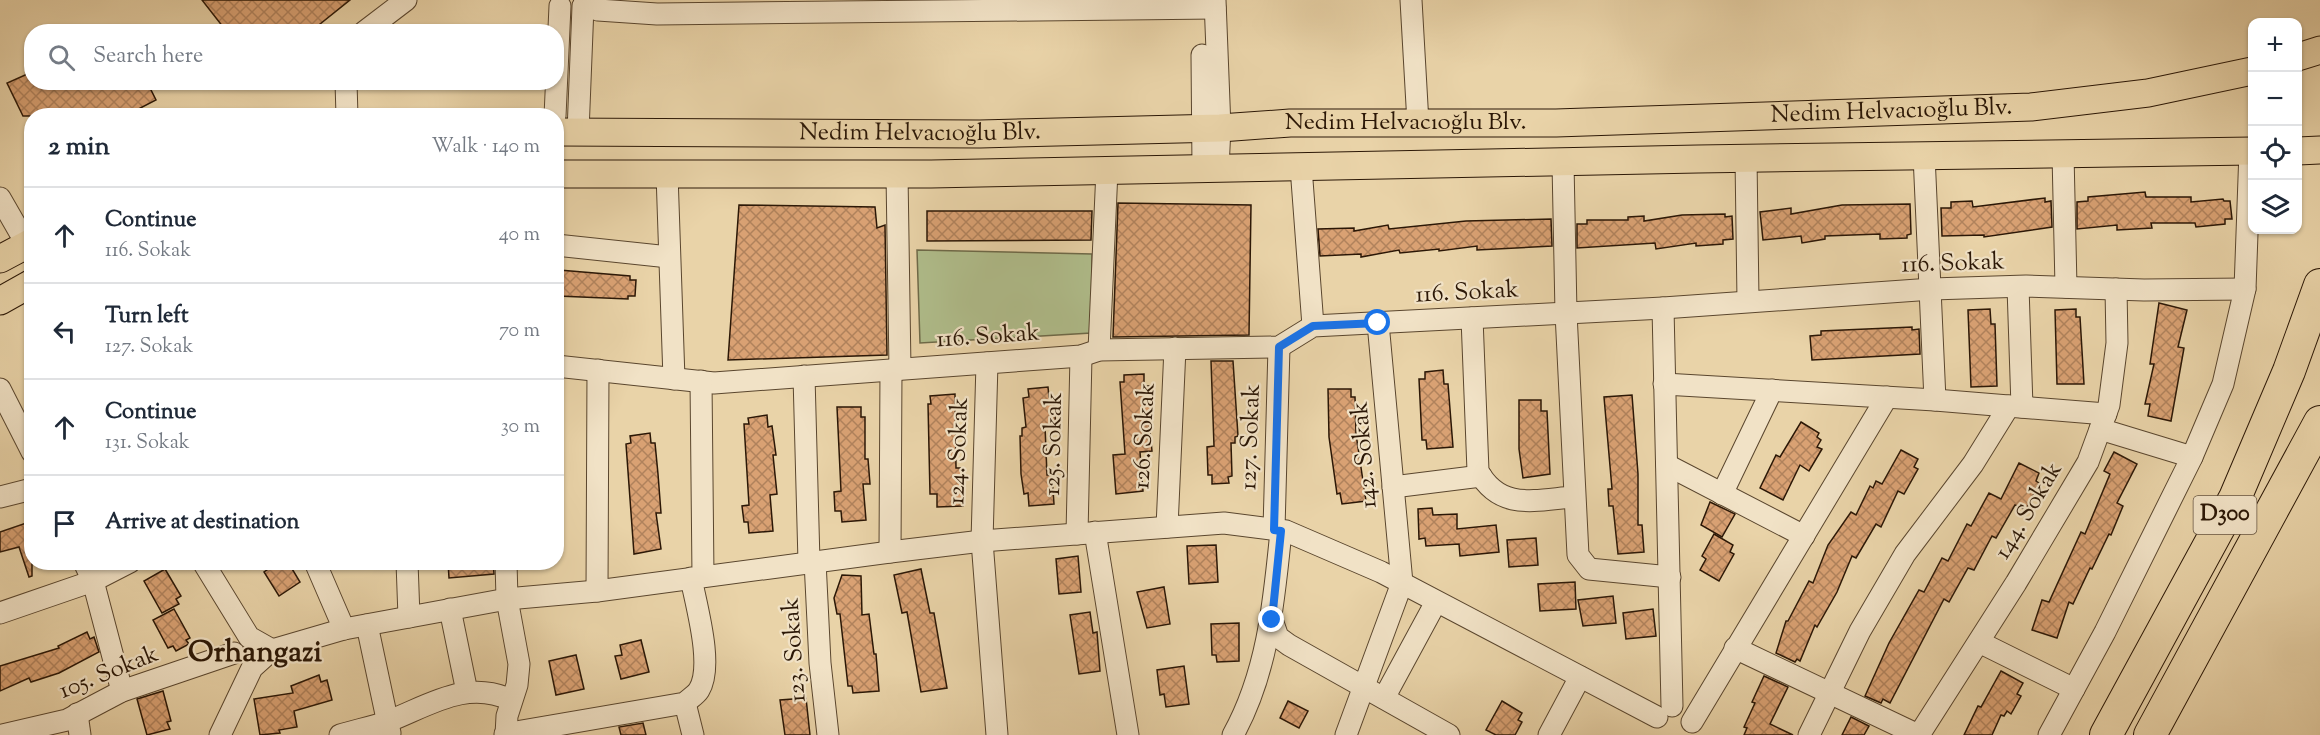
<!DOCTYPE html>
<meta charset="utf-8">
<style>
body{margin:0;font-family:"Sorts Mill Goudy",serif;background:#f6f6f7;color:#1f2937}
.controls{position:absolute;right:18px;top:18px;display:grid;overflow:hidden;border-radius:12px;box-shadow:0 2px 4px #0004}
.controls button{width:54px;height:54px;display:grid;place-items:center;padding:0;border:0;border-bottom:2px solid #e0e1e3;background:#fff;color:#1f2937;font:30px sans-serif}
.stop{position:absolute;width:18px;height:18px;margin:-14px;border:4px solid #1a73e8;border-radius:50%;background:#fff}
.stop.end{background:#1a73e8;border-color:#fff;box-shadow:0 2px 6px #0008}
.list{margin:0;padding:0;list-style:none}
h2{display:flex;justify-content:space-between;align-items:center;height:78px;margin:0;padding:0 24px;font-size:26px}
h2 small{font-size:20px;font-weight:400;color:#747a83}
.list li{display:grid;grid-template-columns:39px 1fr auto;gap:18px;align-items:center;box-sizing:border-box;height:96px;padding:0 24px;border-top:2px solid #e0e1e3}
.list b{display:block;font-size:22px;white-space:nowrap}
.list p{margin:0;font-size:20px;white-space:nowrap;color:#747a83}
.list em{font-size:20px;font-style:normal;color:#747a83}
.icon{flex:none;width:33px;height:33px;fill:none;stroke:currentColor;stroke-width:2;stroke-linecap:round;stroke-linejoin:round}
.map{position:relative;flex:none;width:2320px;height:735px;overflow:hidden}
.search{position:absolute;background:#fff;box-shadow:0 2px 4px #0004;left:24px;top:24px;width:540px;height:66px;display:flex;align-items:center;gap:15px;box-sizing:border-box;padding:0 21px;border-radius:24px;color:#747a83;font-size:22px}
.panel{position:absolute;background:#fff;box-shadow:0 2px 4px #0004;left:24px;top:108px;width:540px;height:462px;border-radius:24px}
.map>svg:first-child{display:block}
.green{fill:#b0be8c;stroke:#6e6a49;stroke-width:1.5}
.building{fill:url(#building-cross-hatch);stroke:#2b1706;stroke-width:1.5}
.lines{fill:none;stroke-linecap:round;stroke-linejoin:round}
.minor-casing{stroke:#5a462e;stroke-width:23}
.major-casing{stroke:#2b1706;stroke-width:29}
.highway-casing{stroke:#2b1706;stroke-width:34}
.minor{stroke:#f1e2c6;stroke-width:21}
.major{stroke:#e9d3a8;stroke-width:27}
.highway{stroke:#e9d3a8;stroke-width:32}
.route{stroke:#1a73e8;stroke-width:8}
.labels{text-anchor:middle;dominant-baseline:central;stroke-width:4.5;stroke-linejoin:round;paint-order:stroke}
.shield{fill:#f1e2c6;stroke:#665440;stroke-width:1.5}
.shield-label{font-size:22px;font-weight:bold;fill:#2b1706}
.street-label{font-size:24px;fill:#2b1706;stroke:#f1e2c6}
.district-label{font-size:30px;font-weight:bold;fill:#2b1706;stroke:#f1e2c6}
</style>
<div class="map">
<svg width="2320" height="735" viewBox="0 0 2320 735">
<defs>
<pattern id="building-cross-hatch" width="8" height="8" patternUnits="userSpaceOnUse" patternTransform="scale(1.5)"><rect width="8" height="8" fill="#d9a173"/><path d="M0 0l8 8M0 8l8-8" fill="none" stroke="#b0825c"/></pattern>
</defs>
<rect width="100%" height="100%" fill="#e9d3a8"/>
<filter id="stains"><feTurbulence type="fractalNoise" baseFrequency=".00333" numOctaves="4"/><feColorMatrix values="0 0 0 0 .2 0 0 0 0 .09 0 0 0 0 .02 0 0 0 .5 -.17"/></filter>
<radialGradient id="worn" r=".72"><stop offset=".6" stop-color="#630" stop-opacity="0"/><stop offset="1" stop-color="#630" stop-opacity=".3"/></radialGradient>
<path class="green" d="M 917,250 L 1092,254 L 1091,333 L 920,343 Z"/>
<g class="building">
<path d="M 202,0 L 350,0 L 310,32 L 227,32 Z"/>
<path d="M 32,72 L 32,82 L 147,82 L 156,100 L 125,116 L 23,116 L 7,83 Z"/>
<path d="M 2145,192 L 2146,197 L 2191,197 L 2191,202 L 2223,199 L 2224,201 L 2230,201 L 2232,219 L 2225,219 L 2225,224 L 2196,227 L 2195,223 L 2151,223 L 2152,228 L 2117,230 L 2117,225 L 2077,229 L 2077,202 L 2088,201 L 2088,197 Z"/>
<path d="M 2045,198 L 2045,202 L 2051,201 L 2052,227 L 1984,237 L 1984,235 L 1942,236 L 1941,208 L 1951,208 L 1951,202 L 1972,201 L 1973,207 Z"/>
<path d="M 1118,203 L 1251,205 L 1249,335 L 1113,337 Z"/>
<path d="M 1910,204 L 1911,234 L 1907,235 L 1907,238 L 1880,239 L 1880,234 L 1825,236 L 1825,239 L 1802,243 L 1801,236 L 1763,240 L 1760,212 L 1791,208 L 1791,214 L 1842,205 Z"/>
<path d="M 739,205 L 875,207 L 877,228 L 885,225 L 887,355 L 728,360 Z"/>
<path d="M 927,211 L 1092,211 L 1091,240 L 927,241 Z"/>
<path d="M 1725,214 L 1725,217 L 1732,216 L 1733,239 L 1723,240 L 1723,244 L 1696,246 L 1696,243 L 1656,249 L 1655,243 L 1577,248 L 1577,224 L 1587,224 L 1587,220 L 1628,220 L 1628,217 L 1644,216 L 1644,221 L 1682,215 Z"/>
<path d="M 1551,219 L 1552,246 L 1477,250 L 1477,246 L 1439,251 L 1439,249 L 1400,253 L 1399,250 L 1361,257 L 1361,254 L 1320,256 L 1318,229 L 1354,228 L 1354,231 L 1388,225 L 1389,229 L 1466,221 Z"/>
<path d="M 559,270 L 630,276 L 630,280 L 636,280 L 635,296 L 628,296 L 628,299 L 558,296 Z"/>
<path d="M 2159,303 L 2187,310 L 2178,347 L 2184,348 L 2171,421 L 2148,416 L 2150,404 L 2145,404 L 2154,364 L 2150,364 Z"/>
<path d="M 1990,309 L 1991,324 L 1995,324 L 1997,386 L 1971,387 L 1968,310 Z"/>
<path d="M 2076,309 L 2076,317 L 2080,317 L 2084,384 L 2057,384 L 2055,310 Z"/>
<path d="M 1912,327 L 1912,330 L 1919,329 L 1920,354 L 1812,360 L 1810,336 L 1821,335 L 1821,331 Z"/>
<path d="M 1211,361 L 1233,361 L 1238,436 L 1235,437 L 1235,443 L 1231,443 L 1232,476 L 1228,477 L 1229,483 L 1212,484 L 1212,475 L 1208,475 L 1207,447 L 1214,446 Z"/>
<path d="M 1443,370 L 1444,384 L 1448,384 L 1453,447 L 1427,449 L 1426,440 L 1422,440 L 1419,379 L 1425,379 L 1425,372 Z"/>
<path d="M 1144,374 L 1144,386 L 1150,386 L 1151,411 L 1148,412 L 1152,451 L 1140,452 L 1143,491 L 1116,494 L 1113,455 L 1125,454 L 1120,382 L 1124,382 L 1124,375 Z"/>
<path d="M 1048,387 L 1049,397 L 1053,397 L 1056,425 L 1045,426 L 1047,475 L 1052,475 L 1054,504 L 1029,506 L 1028,493 L 1024,494 L 1021,474 L 1020,436 L 1022,436 L 1022,428 L 1026,427 L 1023,398 L 1029,397 L 1028,389 Z"/>
<path d="M 1328,389 L 1351,389 L 1351,397 L 1355,397 L 1356,434 L 1366,501 L 1342,504 L 1340,493 L 1337,494 L 1329,437 Z"/>
<path d="M 955,394 L 956,468 L 963,468 L 963,506 L 937,507 L 937,494 L 930,494 L 928,404 L 931,404 L 930,396 Z"/>
<path d="M 1632,395 L 1638,474 L 1638,525 L 1642,525 L 1644,552 L 1618,554 L 1613,506 L 1609,506 L 1608,489 L 1612,489 L 1604,397 Z"/>
<path d="M 1519,400 L 1541,400 L 1541,411 L 1547,411 L 1550,474 L 1523,478 L 1519,449 Z"/>
<path d="M 837,407 L 861,407 L 861,417 L 865,417 L 865,459 L 868,459 L 870,484 L 863,484 L 866,520 L 842,522 L 841,511 L 835,511 L 834,492 L 841,491 Z"/>
<path d="M 767,415 L 768,427 L 772,426 L 776,455 L 773,455 L 777,494 L 770,495 L 773,531 L 749,533 L 748,522 L 744,522 L 742,506 L 749,505 L 744,424 L 749,424 L 748,418 Z"/>
<path d="M 1801,422 L 1819,433 L 1817,437 L 1821,440 L 1817,447 L 1822,449 L 1809,471 L 1800,465 L 1783,500 L 1760,488 L 1776,455 L 1780,457 Z"/>
<path d="M 650,433 L 651,443 L 655,443 L 658,474 L 661,513 L 656,513 L 661,549 L 634,554 L 626,444 L 631,443 L 630,436 Z"/>
<path d="M 1901,450 L 1918,459 L 1914,467 L 1918,469 L 1904,494 L 1898,491 L 1881,527 L 1876,524 L 1856,558 L 1852,556 L 1837,592 L 1817,627 L 1815,625 L 1800,661 L 1797,659 L 1795,662 L 1776,653 L 1786,621 L 1788,621 L 1809,581 L 1813,583 L 1828,545 L 1851,512 L 1856,515 L 1870,486 L 1873,488 L 1876,481 L 1882,484 Z"/>
<path d="M 2114,452 L 2137,464 L 2117,503 L 2123,506 L 2111,535 L 2109,534 L 2092,569 L 2090,568 L 2073,604 L 2069,602 L 2057,638 L 2032,630 L 2042,600 L 2049,602 L 2081,532 L 2085,534 L 2110,474 L 2104,471 Z"/>
<path d="M 2019,463 L 2039,473 L 2036,481 L 2039,483 L 2026,510 L 2015,505 L 1996,538 L 1992,536 L 1974,570 L 1968,568 L 1949,602 L 1944,599 L 1890,703 L 1883,699 L 1881,703 L 1865,696 L 1889,643 L 1919,590 L 1924,592 L 1942,558 L 1948,561 L 1967,524 L 1971,526 L 1989,493 L 2001,499 Z"/>
<path d="M 1710,502 L 1735,514 L 1722,537 L 1701,525 Z"/>
<path d="M 1432,508 L 1433,515 L 1457,514 L 1457,529 L 1496,525 L 1499,552 L 1460,556 L 1459,544 L 1426,546 L 1425,538 L 1419,539 L 1418,509 Z"/>
<path d="M 32,521 L 32,576 L 29,577 L 19,547 L 0,552 L 0,532 Z"/>
<path d="M 1714,534 L 1733,545 L 1730,552 L 1734,554 L 1719,581 L 1700,570 L 1706,559 L 1702,556 Z"/>
<path d="M 1536,538 L 1538,565 L 1509,567 L 1507,540 Z"/>
<path d="M 1216,545 L 1218,582 L 1189,584 L 1187,546 Z"/>
<path d="M 1078,556 L 1081,592 L 1059,594 L 1056,559 Z"/>
<path d="M 279,562 L 288,562 L 300,582 L 279,596 L 264,572 Z"/>
<path d="M 448,562 L 493,562 L 494,574 L 449,578 Z"/>
<path d="M 165,569 L 181,596 L 176,599 L 179,604 L 162,613 L 144,581 Z"/>
<path d="M 921,569 L 930,613 L 934,613 L 947,688 L 921,692 L 907,612 L 902,613 L 894,575 Z"/>
<path d="M 842,575 L 861,576 L 862,615 L 869,614 L 874,654 L 876,654 L 879,691 L 853,693 L 852,686 L 848,686 L 840,614 L 837,614 L 834,598 Z"/>
<path d="M 1575,582 L 1576,609 L 1540,611 L 1538,584 Z"/>
<path d="M 1164,587 L 1170,624 L 1147,628 L 1137,592 Z"/>
<path d="M 1613,596 L 1616,623 L 1583,626 L 1578,600 Z"/>
<path d="M 174,609 L 190,638 L 186,640 L 189,644 L 176,651 L 173,646 L 168,648 L 153,620 Z"/>
<path d="M 1653,609 L 1656,636 L 1626,639 L 1623,613 Z"/>
<path d="M 1090,612 L 1093,633 L 1097,632 L 1100,671 L 1079,674 L 1070,615 Z"/>
<path d="M 1239,623 L 1239,661 L 1217,662 L 1216,655 L 1212,655 L 1211,624 Z"/>
<path d="M 87,632 L 90,639 L 94,637 L 99,652 L 59,673 L 31,682 L 29,678 L 0,691 L 0,666 L 59,648 L 58,646 Z"/>
<path d="M 641,640 L 649,672 L 621,679 L 615,656 L 622,655 L 620,645 Z"/>
<path d="M 576,655 L 584,689 L 556,695 L 549,661 Z"/>
<path d="M 1184,666 L 1189,704 L 1166,707 L 1164,694 L 1160,695 L 1157,670 Z"/>
<path d="M 2001,671 L 2023,683 L 2017,694 L 2021,696 L 2011,714 L 2007,711 L 2004,716 L 2001,715 L 1992,735 L 1964,735 L 1978,706 L 1981,707 Z"/>
<path d="M 319,675 L 321,682 L 327,680 L 332,700 L 294,711 L 297,727 L 279,730 L 280,733 L 260,735 L 254,699 L 293,693 L 291,686 Z"/>
<path d="M 1764,676 L 1788,687 L 1770,724 L 1793,735 L 1744,735 L 1747,728 L 1744,727 L 1755,703 L 1752,702 Z"/>
<path d="M 163,691 L 171,721 L 167,722 L 170,729 L 147,735 L 137,699 Z"/>
<path d="M 806,698 L 810,735 L 785,735 L 780,700 Z"/>
<path d="M 1288,701 L 1308,711 L 1299,728 L 1280,718 Z"/>
<path d="M 1502,701 L 1522,713 L 1518,720 L 1522,722 L 1515,735 L 1496,735 L 1486,730 Z"/>
<path d="M 1851,717 L 1869,726 L 1864,735 L 1842,735 Z"/>
<path d="M 643,723 L 646,735 L 621,735 L 619,727 Z"/>
</g>
<g class="lines">
<g class="minor-casing">
<g id="minor">
<path d="M 1215,0 L 1220,128 L 1218,168"/>
<path d="M 1411,0 L 1418,123"/>
<path d="M 584,5 L 598,10 L 657,14 L 1215,8"/>
<path d="M 364,32 L 406,0"/>
<path d="M 1202,55 L 1203,168"/>
<path d="M 346,82 L 347,116"/>
<path d="M 555,116 L 560,6"/>
<path d="M 578,132 L 583,6"/>
<path d="M 2063,154 L 2066,287"/>
<path d="M 1924,155 L 1935,400"/>
<path d="M 1746,158 L 1748,300"/>
<path d="M 1563,163 L 1566,313 L 1578,555 L 1589,569 L 1670,577"/>
<path d="M 1301,167 L 1313,326"/>
<path d="M 667,174 L 674,379"/>
<path d="M 897,174 L 900,369"/>
<path d="M 0,198 L 27,245"/>
<path d="M 556,245 L 669,257"/>
<path d="M 2018,287 L 2022,407"/>
<path d="M 1663,308 L 1672,706"/>
<path d="M 1472,318 L 1478,471 C 1500,511 1535,500 1573,497"/>
<path d="M 1099,350 L 1107,170"/>
<path d="M 987,363 L 982,541 L 997,735"/>
<path d="M 556,366 L 714,383 L 1081,356 L 1099,350 L 1279,347 L 1313,326 L 1663,308 L 1932,289 L 2026,286 L 2144,290 L 2245,289"/>
<path d="M 804,376 L 809,562"/>
<path d="M 701,381 L 703,576"/>
<path d="M 1664,384 L 1935,400 L 2106,414"/>
<path d="M 0,389 L 32,452"/>
<path d="M 2100,429 L 2192,457"/>
<path d="M 1667,465 L 1804,536"/>
<path d="M 1393,487 L 1481,476"/>
<path d="M 1722,494 L 1772,390"/>
<path d="M 0,497 L 32,489"/>
<path d="M 1167,527 L 1175,348"/>
<path d="M 1274,529 L 1279,347"/>
<path d="M 1095,532 L 1128,735"/>
<path d="M 1077,534 L 1081,356"/>
<path d="M 890,552 L 891,370"/>
<path d="M 815,561 L 820,663 L 828,735"/>
<path d="M 84,562 L 93,581 L 122,691"/>
<path d="M 203,562 L 249,637 L 272,650"/>
<path d="M 315,562 L 344,629"/>
<path d="M 407,562 L 409,617"/>
<path d="M 597,591 L 598,370"/>
<path d="M 450,609 L 467,692"/>
<path d="M 0,613 L 93,581 L 130,562"/>
<path d="M 1272,620 L 1278,637 L 1289,645 L 1449,735"/>
<path d="M 367,625 L 390,733"/>
<path d="M 1979,642 L 2074,689"/>
<path d="M 1735,648 L 1918,735"/>
<path d="M 1384,698 L 1436,602"/>
<path d="M 685,703 L 693,735"/>
<path d="M 77,714 L 80,735"/>
<path d="M 1692,722 L 1887,397"/>
<path d="M 505,734 L 685,703 C 689,699 696,695 699,690 C 714,666 696,605 691,578"/>
<path d="M 2,735 L 67,720 L 122,691 L 234,653"/>
<path d="M 220,735 L 252,668 L 272,650 L 344,629 L 507,599 L 597,591 L 890,552 L 982,541 L 1224,523 L 1286,531 L 1381,572 L 1657,717"/>
<path d="M 340,735 C 356,730 373,727 389,721 C 430,705 467,679 511,700"/>
<path d="M 506,735 L 507,716 L 517,685 L 519,664 L 507,599 L 506,562"/>
<path d="M 1233,735 C 1268,672 1274,601 1281,531"/>
<path d="M 1346,735 L 1402,583 L 1378,323"/>
<path d="M 1549,735 L 1580,677"/>
<path d="M 1809,735 L 1860,631 L 1905,554 L 1973,464 L 2009,406"/>
<path d="M 1919,735 L 2016,583 L 2088,462 L 2109,405 L 2117,343 L 2116,289"/>
<path d="M 2049,735 L 2105,632 L 2192,457 L 2223,384 L 2245,289 L 2250,151"/>
</g>
</g>
<g class="major-casing">
<g id="major">
<path d="M 2298,57 L 2320,50"/>
<path id="s1" d="M 556,132 L 980,134 L 1220,128 L 1290,123 L 1556,123 L 2031,107 L 2148,93 L 2252,71"/>
<path d="M 2298,151 L 2320,150"/>
<path d="M 556,174 L 931,174 L 1698,159 L 2252,151"/>
<path d="M 0,259 L 32,242"/>
<path d="M 0,301 L 32,283"/>
</g>
</g>
<g class="highway-casing">
<g id="highway">
<path d="M 2106,735 L 2235,498 L 2289,371 L 2320,285"/>
<path d="M 2150,735 L 2320,422"/>
</g>
</g>
<use href="#minor" class="minor"/>
<use href="#major" class="major"/>
<use href="#highway" class="highway"/>
</g>
<g class="lines">
<path class="route" d="M 1272,620 L 1281,531 L 1274,530 L 1279,347 L 1313,326 L 1378,323"/>
</g>
<g class="labels">
<rect class="shield" x="2193.5" y="496" width="63" height="38" rx="4.5"/>
<g class="shield-label">
<text x="2225" y="515">D300</text>
</g>
<g class="street-label">
<text stroke="none"><textPath href="#s1" startOffset="1336">Nedim Helvacıoğlu Blv.</textPath></text>
<text stroke="none"><textPath href="#s1" startOffset="850">Nedim Helvacıoğlu Blv.</textPath></text>
<text stroke="none"><textPath href="#s1" startOffset="364">Nedim Helvacıoğlu Blv.</textPath></text>
<text transform="translate(1953 264) rotate(-2)">116. Sokak</text>
<text transform="translate(1467 293) rotate(-3)">116. Sokak</text>
<text transform="translate(988 337) rotate(-4)">116. Sokak</text>
<text transform="translate(1145 436) rotate(-87)">126. Sokak</text>
<text transform="translate(1251 437) rotate(-88)">127. Sokak</text>
<text transform="translate(1054 444) rotate(-89)">125. Sokak</text>
<text transform="translate(959 451) rotate(-88)">124. Sokak</text>
<text transform="translate(1365 455) rotate(-95)">142. Sokak</text>
<text transform="translate(2029 511) rotate(-59)">144. Sokak</text>
<text transform="translate(795 650) rotate(-94)">123. Sokak</text>
<text transform="translate(109 673) rotate(-22)">105. Sokak</text>
</g>
<g class="district-label">
<text x="255" y="653">Orhangazi</text>
</g>
</g>
<rect width="100%" height="100%" filter="url(#stains)"/>
<rect width="100%" height="100%" fill="url(#worn)"/>
</svg>
<div class="controls">
<button>+</button>
<button>−</button>
<button><svg class="icon" aria-label="locate" viewBox="0 0 24 24"><circle cx="12" cy="12" r="6"/><path d="M12 2v4M12 18v4M2 12h4M18 12h4"/></svg></button>
<button><svg class="icon" aria-label="layers" viewBox="0 0 24 24"><path d="M12 4l9 5-9 5-9-5zM3 14l9 5 9-5"/></svg></button>
</div>
<div class="stop" style="left:1378px;top:323px"></div>
<div class="stop end" style="left:1272px;top:620px"></div>
<div class="search"><svg class="icon" aria-label="search" viewBox="0 0 24 24"><circle cx="10" cy="10" r="6"/><path d="M15 15l6 6"/></svg>Search here</div>
<section class="panel">
<h2>2 min<small>Walk · 140 m</small></h2>
<ul class="list">
<li><svg class="icon" aria-label="ahead" viewBox="0 0 24 24"><path d="M12 20V5M6 11l6-6 6 6"/></svg><div><b>Continue</b><p>116. Sokak</p></div><em>40 m</em></li>
<li><svg class="icon" aria-label="left" viewBox="0 0 24 24"><path d="M17 20v-9H6M10 6l-5 5 5 5"/></svg><div><b>Turn left</b><p>127. Sokak</p></div><em>70 m</em></li>
<li><svg class="icon" aria-label="ahead" viewBox="0 0 24 24"><path d="M12 20V5M6 11l6-6 6 6"/></svg><div><b>Continue</b><p>131. Sokak</p></div><em>30 m</em></li>
<li><svg class="icon" aria-label="arrive" viewBox="0 0 24 24"><path d="M6 21V4h12l-3 4 3 4H6"/></svg><div><b>Arrive at destination</b></div></li>
</ul>
</section>
</div>
